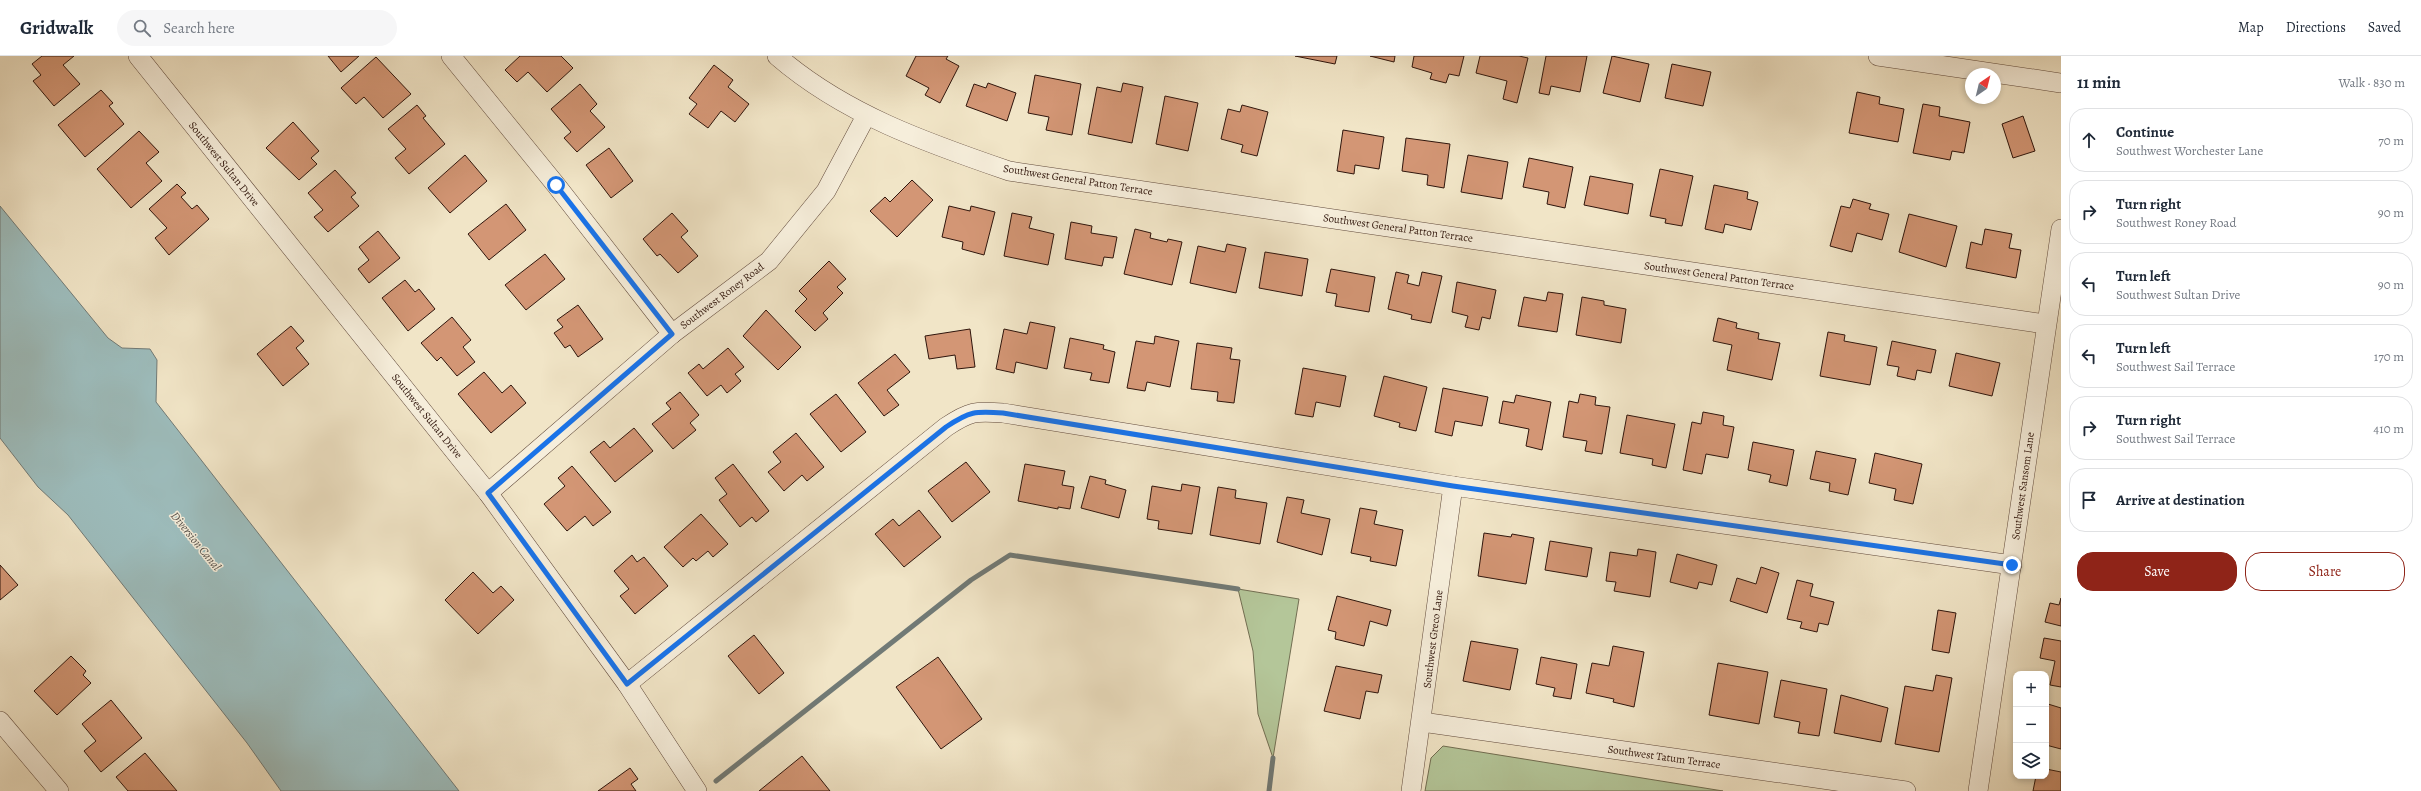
<!DOCTYPE html>
<meta charset="utf-8">
<style>
body{margin:0;font-family:Alegreya,serif;background:#f6f6f7;color:#1f2937}
.controls{position:absolute;right:12px;bottom:12px;display:grid;overflow:hidden;border-radius:8px;box-shadow:0 2px 6px #0003}
.controls button{width:36px;height:36px;display:grid;place-items:center;padding:0;border:0;border-bottom:1px solid #e0e1e3;background:#fff;color:#1f2937;font:20px sans-serif}
.compass{position:absolute;left:1965px;top:12px;width:36px;height:36px;border-radius:50%;background:#fff;box-shadow:0 2px 6px #0003;rotate:35deg}
.stop{position:absolute;width:12px;height:12px;margin:-9px;border:3px solid #1a73e8;border-radius:50%;background:#fff}
.stop.end{background:#1a73e8;border-color:#fff;box-shadow:0 1px 4px #0008}
.list{margin:0;padding:0;list-style:none}
h2{display:flex;justify-content:space-between;align-items:center;height:52px;margin:0;padding:0 16px;font-size:17px}
h2 small{font-size:13px;font-weight:400;color:#747a83}
.list li{display:grid;grid-template-columns:26px 1fr auto;gap:12px;align-items:center;box-sizing:border-box;height:64px;margin:0 8px 8px;padding:0 8px;border:1px solid #e0e1e3;border-radius:16px}
.list b{display:block;font-size:15px;white-space:nowrap}
.list p{margin:0;font-size:13px;white-space:nowrap;color:#747a83}
.list em{font-size:13px;font-style:normal;color:#747a83}
.actions{display:flex;gap:8px;padding:12px 16px}
.actions a{flex:1;padding:9px 0;border:1px solid #8f2418;border-radius:16px;text-align:center;font-size:14px;color:#8f2418}
.actions .main{background:#8f2418;color:#fff}
.icon{flex:none;width:22px;height:22px;fill:none;stroke:currentColor;stroke-width:2;stroke-linecap:round;stroke-linejoin:round}
.map{position:relative;flex:none;width:2061px;height:735px;overflow:hidden}
header{display:flex;align-items:center;gap:24px;box-sizing:border-box;height:56px;padding:0 20px;background:#fff;border-bottom:1px solid #e0e1e3}
header strong{font-size:19px}
nav{display:flex;gap:22px;margin-inline-start:auto;font-size:14px}
.search{width:280px;height:36px;background:#f6f6f7;display:flex;align-items:center;gap:10px;box-sizing:border-box;padding:0 14px;border-radius:22px;color:#747a83;font-size:15px}
main{display:flex}
aside{flex:1;background:#fff}
.map>svg:first-child{display:block}
.green{fill:#b4c699;stroke:#726e52}
.water{fill:#9dbdbd;stroke:#717a76}
.lines{fill:none;stroke-linecap:round;stroke-linejoin:round}
.stream{stroke:#717a76;stroke-width:5}
.building{fill:#d39675;stroke:#2f150c}
.street-casing{stroke:#60493b;stroke-width:20}
.street{stroke:#f6eedb;stroke-width:19}
.route{stroke:#1a73e8;stroke-width:5}
.labels{text-anchor:middle;dominant-baseline:central;stroke-width:3;stroke-linejoin:round;paint-order:stroke}
.street-label{font-size:11px;fill:#2f150c;stroke:#f6eedb}
.water-label{font-size:12px;font-style:italic;fill:#56504a;stroke:#f6eedb}
</style>
<header>
<strong>Gridwalk</strong>
<div class="search"><svg class="icon" aria-label="search" viewBox="0 0 24 24"><circle cx="10" cy="10" r="6"/><path d="M15 15l6 6"/></svg>Search here</div>
<nav><a>Map</a><a>Directions</a><a>Saved</a></nav>
</header>
<main>
<div class="map">
<svg width="2061" height="735" viewBox="0 0 2061 735">
<rect width="100%" height="100%" fill="#f1e5c7"/>
<filter id="stains"><feTurbulence type="fractalNoise" baseFrequency=".005" numOctaves="4"/><feColorMatrix values="0 0 0 0 .2 0 0 0 0 .09 0 0 0 0 .02 0 0 0 .5 -.17"/></filter>
<radialGradient id="worn" r=".72"><stop offset=".6" stop-color="#630" stop-opacity="0"/><stop offset="1" stop-color="#630" stop-opacity=".3"/></radialGradient>
<g class="green">
<path d="M 1238,533 L 1299,543 L 1273,702 L 1258,658 L 1253,595 Z"/>
<path d="M 1443,690 L 1723,735 L 1425,735 L 1431,702 Z"/>
</g>
<path class="water" d="M 0,150 L 108,282 L 122,292 L 150,293 L 157,304 L 156,346 L 459,735 L 281,735 L 247,687 L 68,459 L 38,431 L 0,382 Z"/>
<g class="lines">
<g class="stream">
<path d="M 716,725 L 971,524 L 1010,499 L 1238,533"/>
<path d="M 1269,735 L 1273,702"/>
</g>
</g>
<g class="building">
<path d="M 42,0 L 74,0 L 63,9 L 80,28 L 54,50 L 33,25 L 41,19 L 32,8 Z"/>
<path d="M 328,0 L 359,0 L 341,16 Z"/>
<path d="M 520,0 L 561,0 L 573,12 L 547,36 L 528,16 L 517,26 L 505,14 Z"/>
<path d="M 916,0 L 948,0 L 946,3 L 959,10 L 940,47 L 925,39 L 929,32 L 906,20 Z"/>
<path d="M 1295,0 L 1337,0 L 1335,8 Z"/>
<path d="M 1370,0 L 1395,0 L 1394,6 Z"/>
<path d="M 1414,0 L 1464,0 L 1459,20 L 1449,18 L 1446,27 L 1430,23 L 1432,17 L 1412,11 Z"/>
<path d="M 1480,0 L 1519,0 L 1528,2 L 1517,47 L 1503,43 L 1507,25 L 1476,17 Z"/>
<path d="M 1546,0 L 1587,0 L 1580,36 L 1551,30 L 1549,39 L 1539,37 Z"/>
<path d="M 1612,0 L 1649,8 L 1640,46 L 1603,37 Z"/>
<path d="M 376,1 L 411,38 L 383,62 L 364,41 L 356,48 L 341,32 Z"/>
<path d="M 1672,8 L 1711,16 L 1703,50 L 1665,42 Z"/>
<path d="M 714,9 L 733,24 L 728,31 L 749,48 L 735,66 L 721,55 L 708,72 L 689,58 L 697,48 L 689,42 Z"/>
<path d="M 1035,19 L 1081,28 L 1072,79 L 1046,74 L 1049,61 L 1028,57 Z"/>
<path d="M 988,27 L 1016,37 L 1007,65 L 966,50 L 974,28 L 986,32 Z"/>
<path d="M 1123,27 L 1143,31 L 1132,87 L 1088,78 L 1097,31 L 1121,36 Z"/>
<path d="M 580,28 L 597,48 L 590,55 L 605,71 L 577,96 L 564,82 L 571,76 L 551,53 Z"/>
<path d="M 101,34 L 113,47 L 109,50 L 124,68 L 85,101 L 58,69 Z"/>
<path d="M 1857,36 L 1880,41 L 1879,48 L 1904,53 L 1898,86 L 1849,77 Z"/>
<path d="M 1165,40 L 1198,47 L 1188,95 L 1156,88 Z"/>
<path d="M 1923,48 L 1940,51 L 1939,60 L 1970,66 L 1964,97 L 1952,95 L 1950,104 L 1913,97 Z"/>
<path d="M 417,49 L 426,60 L 423,62 L 445,88 L 409,118 L 395,102 L 406,93 L 388,73 Z"/>
<path d="M 1242,49 L 1268,56 L 1257,100 L 1241,96 L 1243,89 L 1221,83 L 1228,53 L 1240,56 Z"/>
<path d="M 2023,60 L 2035,95 L 2013,102 L 2002,68 Z"/>
<path d="M 293,66 L 319,95 L 311,102 L 317,108 L 299,124 L 266,92 Z"/>
<path d="M 1343,74 L 1384,81 L 1379,113 L 1355,109 L 1354,118 L 1337,115 Z"/>
<path d="M 139,75 L 159,96 L 146,107 L 162,125 L 131,152 L 97,113 Z"/>
<path d="M 1406,82 L 1450,88 L 1444,132 L 1427,129 L 1428,119 L 1402,115 Z"/>
<path d="M 609,92 L 633,125 L 611,142 L 586,109 Z"/>
<path d="M 465,99 L 487,125 L 450,157 L 428,132 Z"/>
<path d="M 1468,99 L 1508,106 L 1502,143 L 1461,136 Z"/>
<path d="M 1529,102 L 1573,111 L 1565,152 L 1547,148 L 1549,136 L 1523,131 Z"/>
<path d="M 1660,113 L 1693,120 L 1682,170 L 1665,167 L 1666,163 L 1650,160 Z"/>
<path d="M 335,114 L 356,137 L 351,141 L 359,150 L 328,176 L 314,161 L 323,154 L 308,137 Z"/>
<path d="M 1590,120 L 1633,128 L 1628,158 L 1584,149 Z"/>
<path d="M 912,124 L 933,144 L 897,181 L 870,155 L 885,141 L 890,146 Z"/>
<path d="M 177,128 L 186,137 L 181,141 L 192,153 L 197,149 L 209,163 L 169,199 L 155,182 L 167,172 L 149,153 Z"/>
<path d="M 1714,129 L 1748,136 L 1747,143 L 1758,146 L 1751,174 L 1725,168 L 1723,177 L 1705,173 Z"/>
<path d="M 1853,143 L 1871,148 L 1869,153 L 1889,158 L 1882,184 L 1857,177 L 1852,196 L 1830,190 L 1841,150 L 1850,152 Z"/>
<path d="M 506,148 L 526,174 L 489,204 L 468,178 Z"/>
<path d="M 949,150 L 970,155 L 971,150 L 995,156 L 984,199 L 962,193 L 963,186 L 942,181 Z"/>
<path d="M 672,157 L 688,175 L 681,181 L 698,200 L 678,217 L 660,198 L 657,200 L 643,183 Z"/>
<path d="M 1012,157 L 1032,161 L 1029,172 L 1054,178 L 1048,209 L 1004,200 Z"/>
<path d="M 1909,158 L 1957,170 L 1946,211 L 1899,196 Z"/>
<path d="M 1071,166 L 1092,170 L 1091,177 L 1117,181 L 1113,202 L 1104,201 L 1102,210 L 1065,203 Z"/>
<path d="M 1135,173 L 1151,177 L 1150,182 L 1167,186 L 1168,183 L 1182,186 L 1172,229 L 1124,218 Z"/>
<path d="M 1985,173 L 2012,178 L 2009,192 L 2021,194 L 2016,222 L 1966,212 L 1971,186 L 1982,189 Z"/>
<path d="M 378,175 L 400,202 L 369,227 L 358,213 L 369,204 L 359,191 Z"/>
<path d="M 1227,188 L 1246,192 L 1236,237 L 1190,227 L 1198,190 L 1225,196 Z"/>
<path d="M 1265,196 L 1308,203 L 1302,240 L 1259,232 Z"/>
<path d="M 545,198 L 565,223 L 526,254 L 505,229 Z"/>
<path d="M 829,205 L 846,223 L 837,231 L 843,237 L 823,257 L 828,263 L 815,275 L 795,255 L 807,243 L 799,235 Z"/>
<path d="M 1331,213 L 1375,221 L 1369,256 L 1335,250 L 1337,238 L 1326,236 Z"/>
<path d="M 1396,216 L 1409,219 L 1407,227 L 1419,230 L 1422,216 L 1442,220 L 1431,267 L 1411,263 L 1412,259 L 1388,253 Z"/>
<path d="M 405,224 L 415,236 L 419,233 L 435,253 L 408,275 L 382,242 Z"/>
<path d="M 1457,226 L 1496,234 L 1490,263 L 1482,261 L 1479,274 L 1465,271 L 1468,260 L 1452,256 Z"/>
<path d="M 1548,236 L 1563,238 L 1557,276 L 1518,270 L 1524,241 L 1546,245 Z"/>
<path d="M 1582,241 L 1604,245 L 1604,249 L 1626,253 L 1621,287 L 1576,279 Z"/>
<path d="M 578,249 L 603,283 L 578,301 L 570,289 L 565,292 L 554,277 L 563,271 L 557,264 Z"/>
<path d="M 766,254 L 801,291 L 778,314 L 743,280 Z"/>
<path d="M 452,261 L 471,284 L 463,291 L 475,306 L 457,320 L 441,301 L 437,305 L 421,287 Z"/>
<path d="M 1718,262 L 1737,267 L 1736,272 L 1759,277 L 1758,283 L 1780,287 L 1772,324 L 1727,314 L 1732,289 L 1713,285 Z"/>
<path d="M 1030,266 L 1055,271 L 1047,313 L 1016,306 L 1014,317 L 996,313 L 1004,273 L 1027,278 Z"/>
<path d="M 291,270 L 304,285 L 296,292 L 309,308 L 283,330 L 257,298 Z"/>
<path d="M 970,273 L 975,311 L 957,313 L 955,299 L 929,303 L 925,280 Z"/>
<path d="M 1828,276 L 1845,279 L 1844,285 L 1877,291 L 1870,329 L 1820,320 Z"/>
<path d="M 1155,280 L 1179,285 L 1170,331 L 1147,326 L 1145,335 L 1127,332 L 1136,285 L 1154,288 Z"/>
<path d="M 1070,282 L 1104,289 L 1103,293 L 1115,296 L 1109,327 L 1090,324 L 1092,317 L 1064,312 Z"/>
<path d="M 1892,285 L 1936,294 L 1931,317 L 1917,314 L 1915,324 L 1897,320 L 1899,311 L 1887,309 Z"/>
<path d="M 1197,287 L 1232,292 L 1230,303 L 1240,304 L 1234,347 L 1217,345 L 1218,336 L 1191,333 Z"/>
<path d="M 728,292 L 744,311 L 735,318 L 741,325 L 727,337 L 721,329 L 707,340 L 688,317 L 699,308 L 703,313 Z"/>
<path d="M 1956,297 L 2000,307 L 1992,340 L 1949,330 Z"/>
<path d="M 895,298 L 910,316 L 887,334 L 899,349 L 884,360 L 858,327 Z"/>
<path d="M 1303,312 L 1346,320 L 1340,351 L 1316,346 L 1313,361 L 1295,358 Z"/>
<path d="M 484,316 L 502,337 L 511,329 L 526,347 L 491,377 L 458,338 Z"/>
<path d="M 1384,320 L 1427,331 L 1416,375 L 1399,371 L 1400,367 L 1374,360 Z"/>
<path d="M 1443,332 L 1488,341 L 1482,370 L 1455,365 L 1452,380 L 1435,376 Z"/>
<path d="M 680,336 L 699,359 L 690,367 L 696,374 L 673,393 L 652,368 L 671,353 L 666,347 Z"/>
<path d="M 836,338 L 866,376 L 841,396 L 810,358 Z"/>
<path d="M 1580,338 L 1596,341 L 1595,349 L 1610,351 L 1602,398 L 1585,395 L 1587,385 L 1563,381 L 1569,345 L 1578,347 Z"/>
<path d="M 1516,339 L 1551,346 L 1542,394 L 1526,390 L 1529,373 L 1499,367 L 1503,345 L 1514,347 Z"/>
<path d="M 1703,356 L 1724,360 L 1723,369 L 1734,371 L 1728,402 L 1706,398 L 1702,418 L 1683,414 L 1692,366 L 1701,368 Z"/>
<path d="M 1627,359 L 1675,368 L 1666,412 L 1652,409 L 1653,403 L 1620,397 Z"/>
<path d="M 634,372 L 653,395 L 615,426 L 590,396 L 604,385 L 610,392 Z"/>
<path d="M 796,377 L 824,411 L 807,425 L 802,419 L 784,435 L 768,416 L 781,406 L 773,396 Z"/>
<path d="M 1753,386 L 1794,394 L 1787,430 L 1769,426 L 1771,419 L 1748,414 Z"/>
<path d="M 1816,395 L 1856,403 L 1848,439 L 1829,435 L 1830,427 L 1810,423 Z"/>
<path d="M 1875,397 L 1922,408 L 1913,448 L 1894,444 L 1896,433 L 1869,427 Z"/>
<path d="M 966,406 L 990,436 L 952,466 L 928,435 Z"/>
<path d="M 733,408 L 769,455 L 756,466 L 752,461 L 740,471 L 719,444 L 727,438 L 715,422 Z"/>
<path d="M 1025,408 L 1065,415 L 1062,429 L 1074,431 L 1070,453 L 1058,451 L 1058,453 L 1018,445 Z"/>
<path d="M 572,410 L 611,456 L 593,470 L 585,460 L 567,475 L 544,448 L 565,430 L 558,422 Z"/>
<path d="M 1090,420 L 1106,424 L 1105,428 L 1126,434 L 1119,462 L 1081,452 Z"/>
<path d="M 1182,428 L 1200,431 L 1192,478 L 1158,473 L 1159,465 L 1147,463 L 1152,430 L 1181,435 Z"/>
<path d="M 1218,431 L 1236,434 L 1235,442 L 1267,447 L 1260,488 L 1210,479 Z"/>
<path d="M 1287,441 L 1304,444 L 1301,457 L 1330,463 L 1322,499 L 1277,486 Z"/>
<path d="M 1360,452 L 1377,455 L 1374,468 L 1403,474 L 1396,510 L 1370,505 L 1371,501 L 1351,497 Z"/>
<path d="M 919,454 L 941,481 L 904,511 L 875,478 L 893,463 L 899,470 Z"/>
<path d="M 701,458 L 728,488 L 713,501 L 708,495 L 696,505 L 693,502 L 683,511 L 664,491 Z"/>
<path d="M 1484,477 L 1511,481 L 1512,478 L 1534,482 L 1526,528 L 1478,520 Z"/>
<path d="M 1550,485 L 1592,492 L 1587,521 L 1545,514 Z"/>
<path d="M 1638,493 L 1656,496 L 1650,541 L 1614,535 L 1616,526 L 1606,525 L 1610,496 L 1637,500 Z"/>
<path d="M 1677,498 L 1717,509 L 1712,529 L 1699,526 L 1697,533 L 1670,526 Z"/>
<path d="M 632,499 L 637,506 L 644,501 L 668,530 L 635,558 L 620,540 L 629,533 L 614,515 Z"/>
<path d="M 0,509 L 18,529 L 0,544 Z"/>
<path d="M 1761,511 L 1779,517 L 1767,557 L 1730,545 L 1737,522 L 1756,528 Z"/>
<path d="M 473,516 L 493,537 L 501,530 L 514,544 L 478,578 L 445,544 Z"/>
<path d="M 1797,524 L 1813,528 L 1810,540 L 1834,546 L 1828,569 L 1819,567 L 1817,576 L 1800,572 L 1802,566 L 1787,563 Z"/>
<path d="M 1337,540 L 1391,554 L 1387,570 L 1370,565 L 1364,590 L 1335,583 L 1336,576 L 1328,574 Z"/>
<path d="M 2061,542 L 2061,570 L 2045,566 L 2050,547 L 2059,549 Z"/>
<path d="M 1938,554 L 1956,557 L 1949,597 L 1932,594 Z"/>
<path d="M 754,579 L 784,617 L 759,638 L 728,600 Z"/>
<path d="M 2044,582 L 2061,585 L 2061,631 L 2050,629 L 2055,605 L 2040,602 Z"/>
<path d="M 1471,585 L 1518,593 L 1510,634 L 1463,625 Z"/>
<path d="M 1613,590 L 1644,596 L 1634,651 L 1613,646 L 1614,643 L 1586,637 L 1592,607 L 1609,610 Z"/>
<path d="M 71,600 L 86,615 L 83,619 L 91,627 L 57,659 L 34,635 Z"/>
<path d="M 938,601 L 982,663 L 941,693 L 896,631 Z"/>
<path d="M 1541,601 L 1577,608 L 1571,643 L 1553,640 L 1555,632 L 1536,628 Z"/>
<path d="M 1718,607 L 1768,616 L 1759,668 L 1709,659 Z"/>
<path d="M 1336,610 L 1382,619 L 1378,637 L 1366,635 L 1360,663 L 1324,655 Z"/>
<path d="M 1936,619 L 1952,622 L 1939,696 L 1895,688 L 1905,630 L 1933,635 Z"/>
<path d="M 1781,624 L 1827,633 L 1819,680 L 1798,677 L 1800,666 L 1774,661 Z"/>
<path d="M 1841,639 L 1888,652 L 1881,686 L 1834,677 Z"/>
<path d="M 111,644 L 142,682 L 101,716 L 84,695 L 96,685 L 82,668 Z"/>
<path d="M 2048,648 L 2061,652 L 2061,693 L 2046,689 Z"/>
<path d="M 145,697 L 177,735 L 128,735 L 116,721 Z"/>
<path d="M 802,700 L 830,735 L 759,735 Z"/>
<path d="M 630,712 L 638,723 L 631,728 L 636,735 L 598,735 Z"/>
<path d="M 2046,713 L 2061,716 L 2061,735 L 2033,735 L 2036,720 L 2046,720 Z"/>
</g>
<g class="lines">
<g class="street-casing">
<g id="street">
<path d="M 138,0 L 488,437 L 627,628 L 697,735"/>
<path d="M 451,0 L 556,129 L 672,278"/>
<path d="M 777,0 C 844,58 927,87 1009,115 L 2045,268"/>
<path d="M 1878,0 L 2061,27"/>
<path d="M 488,437 L 672,278 L 769,205 L 826,135 L 866,60"/>
<path d="M 627,628 L 946,371 C 970,355 975,355 1003,357 L 1453,430 L 2012,509"/>
<path d="M 0,665 L 59,735"/>
<path d="M 1422,666 L 1906,735"/>
<path d="M 1411,735 L 1453,430"/>
<path d="M 1978,735 L 2061,173"/>
</g>
</g>
<use href="#street" class="street"/>
</g>
<g class="lines">
<path class="route" d="M 556,129 L 672,278 L 488,437 L 627,628 L 946,371 C 970,355 975,355 1003,357 L 1453,430 L 2012,509"/>
</g>
<g class="labels">
<g class="street-label">
<text transform="translate(224 108) rotate(51)">Southwest Sultan Drive</text>
<text transform="translate(1078 124) rotate(9)">Southwest General Patton Terrace</text>
<text transform="translate(1398 172) rotate(8)">Southwest General Patton Terrace</text>
<text transform="translate(1719 220) rotate(8)">Southwest General Patton Terrace</text>
<text transform="translate(722 240) rotate(-37)">Southwest Roney Road</text>
<text transform="translate(427 360) rotate(51)">Southwest Sultan Drive</text>
<text transform="translate(2023 430) rotate(-82)">Southwest Sansom Lane</text>
<text transform="translate(1433 583) rotate(-83)">Southwest Greco Lane</text>
<text transform="translate(1664 701) rotate(8)">Southwest Tatum Terrace</text>
</g>
<g class="water-label">
<text transform="translate(196 485) rotate(51)">Diversion Canal</text>
</g>
</g>
<rect width="100%" height="100%" filter="url(#stains)"/>
<rect width="100%" height="100%" fill="url(#worn)"/>
</svg>
<div class="controls">
<button>+</button>
<button>−</button>
<button><svg class="icon" aria-label="layers" viewBox="0 0 24 24"><path d="M12 4l9 5-9 5-9-5zM3 14l9 5 9-5"/></svg></button>
</div>
<svg class="compass" viewBox="-18 -18 36 36"><path d="M0-13l5 13h-10z" fill="#e53935"/><path d="M0 13l5-13h-10z" fill="#747a83"/></svg>
<div class="stop" style="left:556px;top:129px"></div>
<div class="stop end" style="left:2012px;top:509px"></div>
</div>
<aside>
<h2>11 min<small>Walk · 830 m</small></h2>
<ul class="list">
<li><svg class="icon" aria-label="ahead" viewBox="0 0 24 24"><path d="M12 20V5M6 11l6-6 6 6"/></svg><div><b>Continue</b><p>Southwest Worchester Lane</p></div><em>70 m</em></li>
<li><svg class="icon" aria-label="right" viewBox="0 0 24 24"><path d="M7 20v-9h11M14 6l5 5-5 5"/></svg><div><b>Turn right</b><p>Southwest Roney Road</p></div><em>90 m</em></li>
<li><svg class="icon" aria-label="left" viewBox="0 0 24 24"><path d="M17 20v-9H6M10 6l-5 5 5 5"/></svg><div><b>Turn left</b><p>Southwest Sultan Drive</p></div><em>90 m</em></li>
<li><svg class="icon" aria-label="left" viewBox="0 0 24 24"><path d="M17 20v-9H6M10 6l-5 5 5 5"/></svg><div><b>Turn left</b><p>Southwest Sail Terrace</p></div><em>170 m</em></li>
<li><svg class="icon" aria-label="right" viewBox="0 0 24 24"><path d="M7 20v-9h11M14 6l5 5-5 5"/></svg><div><b>Turn right</b><p>Southwest Sail Terrace</p></div><em>410 m</em></li>
<li><svg class="icon" aria-label="arrive" viewBox="0 0 24 24"><path d="M6 21V4h12l-3 4 3 4H6"/></svg><div><b>Arrive at destination</b></div></li>
</ul>
<div class="actions"><a class="main">Save</a><a>Share</a></div>
</aside>
</main>
